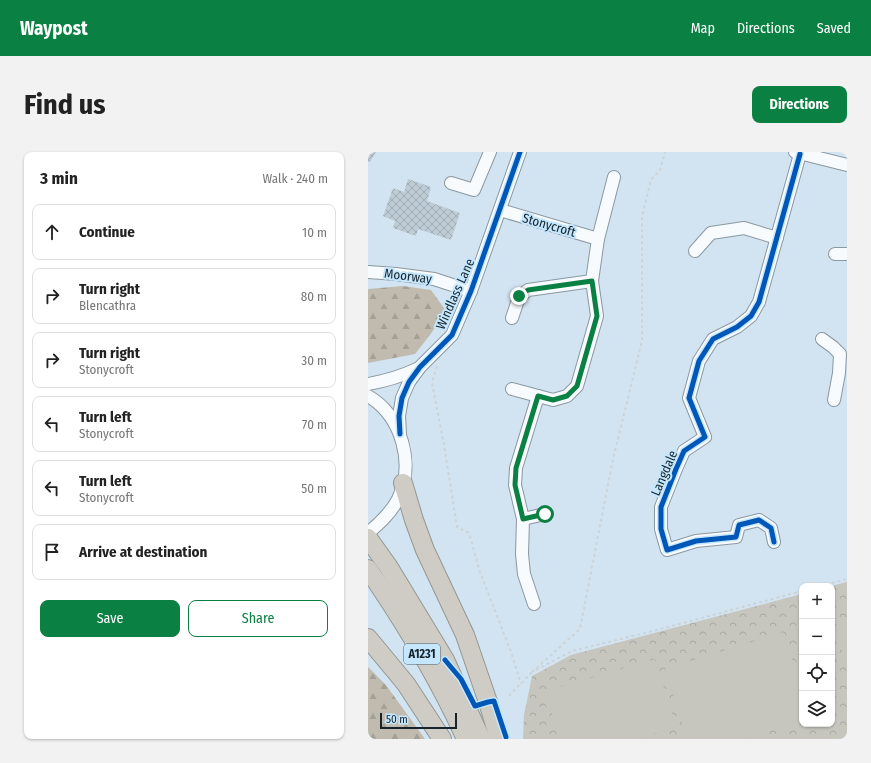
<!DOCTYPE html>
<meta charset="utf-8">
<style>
body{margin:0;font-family:"Fira Sans Condensed",sans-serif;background:#f2f2f2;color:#222}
.controls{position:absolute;right:12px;bottom:12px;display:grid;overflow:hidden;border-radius:8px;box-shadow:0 1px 3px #0004}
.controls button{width:36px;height:36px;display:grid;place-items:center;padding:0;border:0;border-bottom:1px solid #e0e0e0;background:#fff;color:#222;font:20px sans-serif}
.scale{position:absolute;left:12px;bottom:10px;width:77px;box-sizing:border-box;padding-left:4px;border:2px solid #16232b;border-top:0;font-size:11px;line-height:14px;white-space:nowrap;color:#16232b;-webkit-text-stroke:3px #c5e7fe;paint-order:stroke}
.stop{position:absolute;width:12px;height:12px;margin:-9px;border:3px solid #0b8043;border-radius:50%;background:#fff}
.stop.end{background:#0b8043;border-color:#fff;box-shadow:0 1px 4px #0008}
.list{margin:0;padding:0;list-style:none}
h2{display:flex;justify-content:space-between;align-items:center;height:52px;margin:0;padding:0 16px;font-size:17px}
h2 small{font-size:13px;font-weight:400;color:#767676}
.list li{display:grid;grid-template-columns:26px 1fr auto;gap:12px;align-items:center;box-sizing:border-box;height:56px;margin:0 8px 8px;padding:0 8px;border:1px solid #e0e0e0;border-radius:8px}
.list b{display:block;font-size:15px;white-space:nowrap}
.list p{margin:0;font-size:13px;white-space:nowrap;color:#767676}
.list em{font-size:13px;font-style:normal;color:#767676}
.actions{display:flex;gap:8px;padding:12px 16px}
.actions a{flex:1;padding:9px 0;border:1px solid #0b8043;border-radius:8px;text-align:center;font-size:14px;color:#0b8043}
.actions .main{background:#0b8043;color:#fff}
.icon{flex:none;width:22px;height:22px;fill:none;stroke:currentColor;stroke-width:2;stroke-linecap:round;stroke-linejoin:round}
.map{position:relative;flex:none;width:479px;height:587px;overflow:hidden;border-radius:8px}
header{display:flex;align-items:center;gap:24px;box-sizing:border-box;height:56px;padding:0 20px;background:#0b8043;color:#fff}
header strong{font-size:19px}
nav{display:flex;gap:22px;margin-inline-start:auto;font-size:14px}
.intro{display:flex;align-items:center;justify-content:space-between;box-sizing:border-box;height:96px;padding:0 24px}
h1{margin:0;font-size:28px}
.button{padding:10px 18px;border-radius:8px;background:#0b8043;color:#fff;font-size:14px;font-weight:700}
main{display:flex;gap:24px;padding:0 24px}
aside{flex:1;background:#fff;border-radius:8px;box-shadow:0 1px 3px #0004}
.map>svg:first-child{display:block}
.forest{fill:url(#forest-firs)}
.park{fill:url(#park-crowns)}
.pitch{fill:#c6c5be}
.building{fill:url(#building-cross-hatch)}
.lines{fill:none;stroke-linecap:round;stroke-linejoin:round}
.minor-casing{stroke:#8a98a1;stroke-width:14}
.highway-casing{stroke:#949793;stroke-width:20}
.path{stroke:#cdd3d7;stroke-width:2;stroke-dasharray:3 3;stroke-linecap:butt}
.minor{stroke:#f8fbfd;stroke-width:12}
.highway{stroke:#cfccc5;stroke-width:18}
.cycleway-casing{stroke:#c5e7fe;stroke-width:8}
.cycleway{stroke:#0057b8;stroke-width:5}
.route{stroke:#0b8043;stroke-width:5}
.labels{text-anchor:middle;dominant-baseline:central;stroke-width:4;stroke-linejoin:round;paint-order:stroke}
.shield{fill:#c5e7fe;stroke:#4a5e6a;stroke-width:1}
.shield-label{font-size:12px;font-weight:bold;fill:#16232b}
.street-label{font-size:13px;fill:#16232b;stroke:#c5e7fe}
</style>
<header>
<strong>Waypost</strong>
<nav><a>Map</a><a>Directions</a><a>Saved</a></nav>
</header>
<div class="intro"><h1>Find us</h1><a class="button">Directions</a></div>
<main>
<aside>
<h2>3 min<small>Walk · 240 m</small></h2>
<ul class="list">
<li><svg class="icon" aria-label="ahead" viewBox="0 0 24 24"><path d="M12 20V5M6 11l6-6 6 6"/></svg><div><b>Continue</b></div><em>10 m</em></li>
<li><svg class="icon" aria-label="right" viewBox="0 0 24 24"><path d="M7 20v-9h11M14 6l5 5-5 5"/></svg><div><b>Turn right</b><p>Blencathra</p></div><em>80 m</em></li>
<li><svg class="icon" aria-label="right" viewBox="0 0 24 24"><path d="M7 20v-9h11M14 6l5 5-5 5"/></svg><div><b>Turn right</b><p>Stonycroft</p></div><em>30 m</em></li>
<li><svg class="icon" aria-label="left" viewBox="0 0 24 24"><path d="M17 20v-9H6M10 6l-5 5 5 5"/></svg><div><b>Turn left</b><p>Stonycroft</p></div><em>70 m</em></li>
<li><svg class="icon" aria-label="left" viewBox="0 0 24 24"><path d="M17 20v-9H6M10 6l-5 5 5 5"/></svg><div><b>Turn left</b><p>Stonycroft</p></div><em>50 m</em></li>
<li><svg class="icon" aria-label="arrive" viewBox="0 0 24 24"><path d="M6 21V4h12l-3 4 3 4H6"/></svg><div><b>Arrive at destination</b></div></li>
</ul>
<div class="actions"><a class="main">Save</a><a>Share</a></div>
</aside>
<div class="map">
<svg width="479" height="587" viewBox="0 0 479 587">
<defs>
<pattern id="forest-firs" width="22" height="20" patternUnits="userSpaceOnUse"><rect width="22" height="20" fill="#c0bbae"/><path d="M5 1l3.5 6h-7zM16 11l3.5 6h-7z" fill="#a4a096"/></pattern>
<pattern id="park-crowns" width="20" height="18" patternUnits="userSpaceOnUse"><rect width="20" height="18" fill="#c6c5be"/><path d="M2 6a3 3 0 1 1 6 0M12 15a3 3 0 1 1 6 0" fill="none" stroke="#a9a9a3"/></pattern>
<pattern id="building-cross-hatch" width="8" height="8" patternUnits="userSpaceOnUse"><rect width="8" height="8" fill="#bdcbd5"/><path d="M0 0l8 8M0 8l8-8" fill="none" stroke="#a2aeb7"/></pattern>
</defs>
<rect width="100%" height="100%" fill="#d2e4f1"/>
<g class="forest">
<path d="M 35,134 L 63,138 L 78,159 L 62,183 L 47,202 L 0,211 L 0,137 Z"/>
<path d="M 0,515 L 18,533 L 57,587 L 4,587 L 0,583 Z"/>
</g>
<path class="park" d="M 479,430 L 479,587 L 155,587 L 156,563 L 164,524 L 203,503 L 434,442 L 434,572 L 464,572 L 464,434 L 463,434 Z"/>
<g class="pitch">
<path d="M 479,477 L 479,517 L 469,479 Z"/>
<path d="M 415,480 L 434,538 L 434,568 L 374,587 L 319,587 L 297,517 Z"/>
<path d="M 287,507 L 308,575 L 268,587 L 191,587 L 178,539 Z"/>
</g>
<g class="building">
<path d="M 0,0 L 8,0 L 2,10 L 0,9 Z"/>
<path d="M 40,27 L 63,35 L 59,49 L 92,61 L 83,88 L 50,77 L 48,84 L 25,76 L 27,69 L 15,64 L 25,36 L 36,40 Z"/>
</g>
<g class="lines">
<g class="minor-casing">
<g id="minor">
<path d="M 427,0 L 479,13"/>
<path d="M 83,31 L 106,38 L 122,0"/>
<path d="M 132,58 L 230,87"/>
<path d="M 327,99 L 343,81 L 376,76 L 409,86"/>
<path d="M 467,102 L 479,102"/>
<path d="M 0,120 L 28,122 L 66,127 L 103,139"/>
<path d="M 144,166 L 151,145 L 160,138 L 224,129"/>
<path d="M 454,187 L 465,195 L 472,202 L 471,221 L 466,248"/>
<path d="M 0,232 C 18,229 34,224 51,216"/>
<path d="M 144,237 L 185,248 L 199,244 L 209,234 L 229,164 L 224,129 L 230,87 L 246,25"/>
<path d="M 0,244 C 34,264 47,312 30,347 C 23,361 12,371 0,381"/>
<path d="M 32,282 L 31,264 L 34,246 L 41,230 L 52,215 L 84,183 L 103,139 L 152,0"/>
<path d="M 155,367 L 177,362"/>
<path d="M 406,390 L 403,376 L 391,368 L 371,373 L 368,385 L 328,389 L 299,398 L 293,377 L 293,355 L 308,317 L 316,299 L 337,285 L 321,246 L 331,209 L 345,187 L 369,175 L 383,164 L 391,150 L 432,2"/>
<path d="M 166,452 L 156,422 L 154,402 L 155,367 L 147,333 L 148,316 L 170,244"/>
</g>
</g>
<g class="highway-casing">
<g id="highway">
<path d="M 35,331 L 46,368 L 57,398 L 97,483 L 120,550 L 131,587"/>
<path d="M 0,386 L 20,414 L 77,508 L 113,587"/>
<path d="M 0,417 C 37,471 71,527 98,587"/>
<path d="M 0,486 L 38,532 L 74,587"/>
</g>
</g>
<g class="path">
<path d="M 69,214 L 64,231 L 76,293 L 89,375 L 101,381 L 112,420 L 143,500 L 153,532"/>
<path d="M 452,434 L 479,427"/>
<path d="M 168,518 L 204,499 L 289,478 L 434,439"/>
<path d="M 164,520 L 212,477 L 245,307 L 274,189 L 274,65 L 283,28 L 292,18 L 297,0"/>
<path d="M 141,544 L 164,520"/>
</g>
<use href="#minor" class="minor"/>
<use href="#highway" class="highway"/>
<g class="cycleway-casing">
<g id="cycleway">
<path d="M 32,282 L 31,264 L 34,246 L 41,230 L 52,215 L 84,183 L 103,139 L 152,0"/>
<path d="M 406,390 L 403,376 L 391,368 L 371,373 L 368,385 L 328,389 L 299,398 L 293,377 L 293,355 L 308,317 L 316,299 L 337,285 L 321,246 L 331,209 L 345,187 L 369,175 L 383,164 L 391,150 L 432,2"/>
<path d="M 77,508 L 93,527 L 107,554 L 120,550 L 126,549 L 138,585"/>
</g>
</g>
<use href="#cycleway" class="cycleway"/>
</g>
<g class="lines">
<path class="route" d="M 151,144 L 160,138 L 224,129 L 229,164 L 209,234 L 199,244 L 185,248 L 170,244 L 148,316 L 147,333 L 155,367 L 177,362"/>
</g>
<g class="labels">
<rect class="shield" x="36" y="492" width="36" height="20" rx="3"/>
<g class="shield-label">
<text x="54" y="502">A1231</text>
</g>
<g class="street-label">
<text transform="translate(181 73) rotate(16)">Stonycroft</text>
<text transform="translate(40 124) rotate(7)">Moorway</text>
<text transform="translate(87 142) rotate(-66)">Windlass Lane</text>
<text transform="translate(296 321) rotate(-67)">Langdale</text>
</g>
</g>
</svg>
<div class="controls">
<button>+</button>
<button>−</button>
<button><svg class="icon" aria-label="locate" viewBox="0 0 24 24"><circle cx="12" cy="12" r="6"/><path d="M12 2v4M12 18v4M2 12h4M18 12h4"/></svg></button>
<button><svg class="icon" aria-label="layers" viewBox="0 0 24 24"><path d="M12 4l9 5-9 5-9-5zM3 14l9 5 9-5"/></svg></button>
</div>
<div class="scale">50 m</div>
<div class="stop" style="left:177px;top:362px"></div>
<div class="stop end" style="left:151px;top:144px"></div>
</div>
</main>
